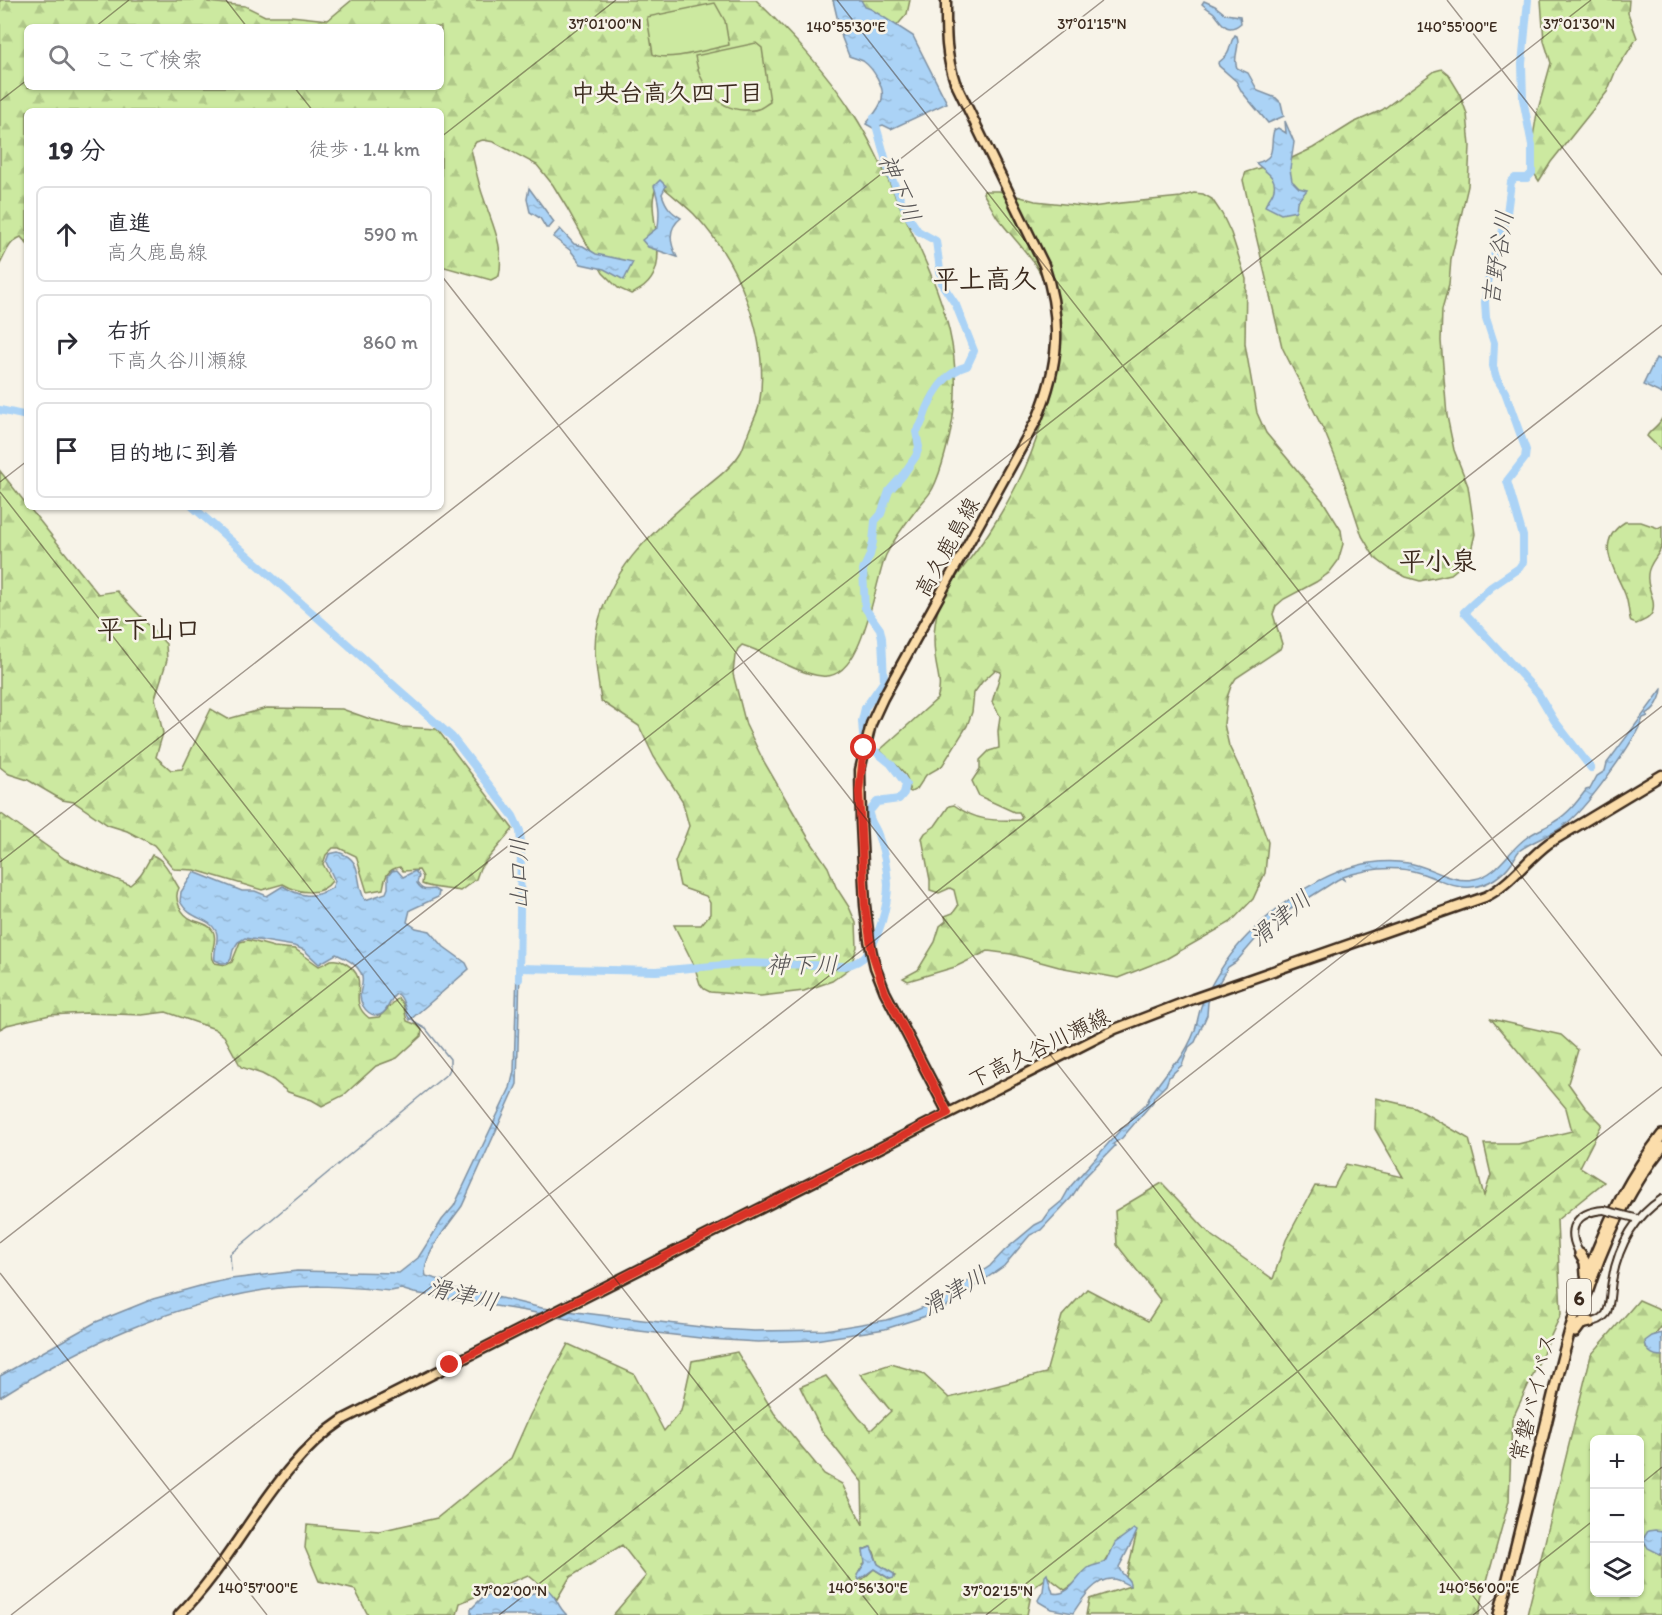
<!DOCTYPE html>
<html lang="ja">
<meta charset="utf-8">
<style>
body{margin:0;font-family:Itim,"Klee One",sans-serif;background:#f2f2f3;color:#2b2b33}
.controls{position:absolute;right:18px;bottom:18px;display:grid;overflow:hidden;border-radius:9px;box-shadow:0 2px 4px #0004}
.controls button{width:54px;height:54px;display:grid;place-items:center;padding:0;border:0;border-bottom:2px solid #e1e1e2;background:#fff;color:#2b2b33;font:30px sans-serif}
.stop{position:absolute;width:18px;height:18px;margin:-14px;border:4px solid #d93025;border-radius:50%;background:#fff}
.stop.end{background:#d93025;border-color:#fff;box-shadow:0 2px 6px #0008}
.list{margin:0;padding:0;list-style:none}
h2{display:flex;justify-content:space-between;align-items:center;height:78px;margin:0;padding:0 24px;font-size:26px}
h2 small{font-size:20px;font-weight:400;color:#7c7c81}
.list li{display:grid;grid-template-columns:39px 1fr auto;gap:18px;align-items:center;box-sizing:border-box;height:96px;margin:0 12px 12px;padding:0 12px;border:2px solid #e1e1e2;border-radius:9px}
.list b{display:block;font-size:22px;white-space:nowrap}
.list p{margin:0;font-size:20px;white-space:nowrap;color:#7c7c81}
.list em{font-size:20px;font-style:normal;color:#7c7c81}
.icon{flex:none;width:33px;height:33px;fill:none;stroke:currentColor;stroke-width:2;stroke-linecap:round;stroke-linejoin:round}
.map{position:relative;flex:none;width:1662px;height:1615px;overflow:hidden}
.search{position:absolute;background:#fff;box-shadow:0 2px 4px #0004;left:24px;top:24px;width:420px;height:66px;display:flex;align-items:center;gap:15px;box-sizing:border-box;padding:0 21px;border-radius:9px;color:#7c7c81;font-size:22px}
.panel{position:absolute;background:#fff;box-shadow:0 2px 4px #0004;left:24px;top:108px;width:420px;height:402px;border-radius:9px}
.map>svg:first-child{display:block}
.forest{fill:url(#forest-firs);stroke:#848a5f;stroke-width:1.5;fill-rule:evenodd}
.pitch{fill:#cce9a0;stroke:#848a5f;stroke-width:1.5}
.water{fill:url(#water-ripples);stroke:#7e8fa0;stroke-width:1.5}
.lines{fill:none;stroke-linecap:round;stroke-linejoin:round}
.stream{stroke:#7e8fa0;stroke-width:1.5}
.river{stroke:#abd3f6;stroke-width:8}
.minor-casing{stroke:#3b2a1e;stroke-width:10}
.major-casing{stroke:#3b2a1e;stroke-width:13}
.highway-casing{stroke:#3b2a1e;stroke-width:14}
.minor{stroke:#f7f3e8;stroke-width:6}
.major{stroke:#fbddab;stroke-width:8}
.highway{stroke:#fbddab;stroke-width:9}
.minor-bridge-casing{stroke:#3b2a1e;stroke-width:10;stroke-linecap:butt}
.minor-bridge{stroke:#f7f3e8;stroke-width:6}
.route{stroke:#d93025;stroke-width:8}
.ticks{fill:none;stroke:#3b2a1e;stroke-width:1.5;stroke-opacity:0.45}
.labels{text-anchor:middle;dominant-baseline:central;stroke-width:5;stroke-linejoin:round;paint-order:stroke}
.shield{fill:#f7f3e8;stroke:#73665b;stroke-width:1.5}
.shield-label{font-size:21px;font-weight:bold;fill:#3b2a1e}
.street-label{font-size:22px;fill:#3b2a1e;stroke:#f7f3e8}
.neighbourhood-label{font-size:24px;font-weight:bold;fill:#3b2a1e;stroke:#f7f3e8}
.water-label{font-size:24px;font-style:italic;fill:#575454;stroke:#f7f3e8}
.quarter-label{font-size:26px;font-weight:bold;fill:#3b2a1e;stroke:#f7f3e8}
.ticks-label{font-size:15px;text-anchor:middle;fill:#3b2a1e;stroke:#f7f3e8;stroke-width:5;stroke-linejoin:round;paint-order:stroke}
</style>
<div class="map">
<svg width="1662" height="1615" viewBox="0 0 1662 1615">
<defs>
<pattern id="forest-firs" width="22" height="20" patternUnits="userSpaceOnUse" patternTransform="scale(1.5)"><rect width="22" height="20" fill="#cce9a0"/><path d="M5 1l3.5 6h-7zM16 11l3.5 6h-7z" fill="#b0c889"/></pattern>
<pattern id="water-ripples" width="26" height="14" patternUnits="userSpaceOnUse" patternTransform="scale(1.5)"><rect width="26" height="14" fill="#abd3f6"/><path d="M2 4q2-2 4 0t4 0M15 11q2-2 4 0t4 0" fill="none" stroke="#94b5d2"/></pattern>
</defs>
<rect width="100%" height="100%" fill="#f7f3e8"/>
<filter id="ink" filterUnits="userSpaceOnUse"><feTurbulence type="fractalNoise" baseFrequency=".0167" numOctaves="2"/><feDisplacementMap in="SourceGraphic" scale="12" xChannelSelector="R" yChannelSelector="G"/><feConvolveMatrix kernelMatrix="1 2 1 2 8 2 1 2 1" color-interpolation-filters="sRGB"/></filter>
<g filter="url(#ink)">
<g class="forest">
<path d="M 0,0 L 205,0 L 208,2 L 245,6 L 265,16 L 291,16 L 328,20 L 352,0 L 756,0 C 792,35 826,71 853,113 C 874,145 888,181 904,215 C 943,297 972,362 945,454 C 942,465 938,478 933,488 C 929,496 921,503 916,510 C 905,524 894,539 886,555 C 874,583 864,681 822,676 C 794,673 769,653 742,645 L 738,649 L 735,656 L 733,674 L 746,725 L 763,760 L 809,839 L 828,867 L 836,887 L 849,907 L 856,923 L 857,947 L 850,968 L 832,981 L 804,991 L 761,996 L 710,992 L 704,989 L 700,984 L 694,965 L 674,925 L 701,925 L 710,914 L 710,903 L 706,896 L 686,889 L 680,886 L 675,862 L 689,826 L 682,800 L 654,757 L 639,726 L 601,701 C 598,678 592,651 597,628 C 610,570 648,536 691,499 C 707,485 730,471 741,452 C 744,446 746,438 749,431 C 752,423 757,414 759,406 C 771,341 739,261 694,214 C 684,204 673,196 663,187 L 658,186 C 639,208 684,274 631,294 L 618,288 L 603,273 L 567,208 L 553,185 L 537,165 L 494,142 L 483,140 L 476,142 L 471,149 C 475,166 478,183 484,199 C 492,224 505,248 499,276 L 491,280 L 441,266 L 441,111 L 27,111 L 27,244 L 21,237 C 8,242 6,254 0,264 ZM 27,27 L 441,27 L 441,87 L 27,87 Z"/>
<path d="M 833,0 L 910,0 L 907,14 L 894,29 L 839,16 Z"/>
<path d="M 1541,0 L 1629,0 L 1628,13 L 1637,38 L 1616,70 L 1607,92 L 1551,162 L 1539,181 L 1532,170 L 1532,143 L 1537,113 L 1551,63 L 1544,41 Z"/>
<path d="M 1442,69 L 1448,74 L 1459,92 L 1467,114 L 1470,146 L 1468,186 L 1451,259 L 1449,285 L 1442,310 L 1441,341 L 1447,416 L 1454,450 L 1468,486 L 1475,534 L 1471,551 L 1462,565 L 1451,574 L 1420,581 L 1406,577 L 1390,569 L 1375,558 L 1362,536 L 1340,469 L 1326,435 L 1282,347 L 1243,180 L 1246,172 L 1292,158 L 1313,148 L 1353,123 L 1382,110 L 1435,71 Z"/>
<path d="M 984,191 L 999,191 L 1035,201 L 1092,207 L 1121,203 L 1181,197 L 1194,193 L 1203,194 L 1212,199 L 1222,214 L 1231,233 L 1246,279 L 1245,344 L 1257,413 L 1266,433 L 1323,501 L 1341,530 L 1343,544 L 1338,561 L 1329,573 L 1316,582 L 1284,599 L 1276,606 L 1273,614 L 1282,644 L 1280,649 L 1236,678 L 1231,686 L 1227,698 L 1224,724 L 1229,746 L 1244,777 L 1268,842 L 1265,873 L 1253,899 L 1231,922 L 1166,959 L 1118,978 L 1059,967 L 1011,954 L 988,951 L 955,967 L 908,981 L 903,978 L 918,970 L 935,942 L 940,926 L 946,921 L 945,916 L 953,913 L 958,906 L 954,890 L 950,888 L 939,893 L 930,890 L 930,880 L 922,838 L 925,833 L 935,826 L 949,806 L 954,805 C 976,821 993,821 1020,820 L 1022,817 L 1019,812 L 1014,812 L 979,796 L 972,781 L 980,769 L 980,760 L 989,751 L 999,748 L 998,731 L 1000,716 L 992,702 L 1001,672 L 995,670 L 982,682 L 974,693 L 972,712 L 967,726 L 942,766 L 926,775 L 917,789 L 911,792 L 909,791 C 911,770 891,764 880,750 L 937,699 C 943,683 936,671 935,655 C 933,641 934,618 940,605 C 953,576 977,553 993,526 C 1010,499 1026,470 1036,440 C 1051,398 1061,331 1047,288 C 1038,261 1013,239 997,217 C 992,209 988,201 983,193 Z"/>
<path d="M 1662,418 L 1662,451 L 1647,436 C 1651,429 1660,425 1662,418 Z"/>
<path d="M 0,471 L 98,594 L 117,591 L 166,644 L 167,660 L 155,698 L 163,733 L 156,757 L 171,770 L 182,769 L 211,709 L 228,719 L 267,708 L 342,709 L 370,719 L 401,727 L 437,729 L 513,829 L 480,868 L 476,879 L 460,891 C 449,889 430,888 422,884 L 423,877 L 419,870 L 403,871 L 400,867 C 387,869 385,877 383,889 L 367,892 L 356,856 L 339,848 L 333,848 L 326,855 L 323,864 L 332,881 C 321,897 298,893 283,884 L 262,890 L 195,870 L 174,869 L 154,845 L 127,831 L 108,825 L 74,802 L 62,800 L 28,780 L 9,774 L 0,767 Z"/>
<path d="M 1625,522 L 1641,522 L 1658,528 L 1662,526 C 1662,532 1662,539 1662,545 C 1660,555 1649,562 1648,574 C 1646,590 1656,597 1653,610 C 1651,619 1643,621 1636,624 L 1631,622 C 1628,613 1629,604 1625,594 C 1615,569 1593,542 1625,522 Z"/>
<path d="M 0,813 L 65,859 L 130,885 C 141,877 145,867 152,855 C 166,860 171,876 179,888 C 173,899 181,915 193,920 C 200,923 209,924 213,931 C 219,942 207,952 215,963 L 226,965 L 232,962 L 240,942 L 248,940 L 274,947 L 295,949 L 319,966 C 323,965 327,962 331,960 C 336,959 340,960 345,963 C 374,981 344,999 369,1018 L 379,1017 L 398,998 L 403,1004 L 407,1021 L 417,1025 L 422,1030 L 421,1036 L 397,1058 L 376,1066 L 344,1095 L 322,1106 L 312,1100 L 288,1092 L 273,1080 L 262,1074 L 241,1067 L 224,1036 L 215,1029 L 166,1012 L 142,1015 L 86,1013 L 50,1015 L 7,1025 L 0,1029 Z"/>
<path d="M 1491,1019 L 1561,1035 L 1578,1050 L 1568,1083 L 1585,1107 L 1602,1124 L 1580,1167 L 1604,1182 L 1557,1220 L 1561,1314 L 1512,1420 L 1509,1501 L 1482,1599 L 1479,1615 L 1086,1615 L 1089,1599 L 1130,1586 L 1126,1577 L 1136,1536 L 1118,1540 L 1104,1563 L 1065,1590 L 1048,1577 L 1032,1589 L 1027,1615 L 613,1615 L 646,1576 L 622,1545 L 570,1577 L 557,1599 L 528,1575 L 460,1603 L 457,1615 L 368,1615 L 355,1590 L 319,1581 L 305,1548 L 307,1525 L 379,1531 L 437,1518 L 511,1458 L 530,1415 L 568,1344 L 634,1374 L 664,1431 L 681,1411 L 692,1361 L 737,1352 L 774,1413 L 824,1474 L 842,1484 L 863,1525 L 862,1482 L 822,1431 L 800,1387 L 826,1376 L 859,1418 L 871,1430 L 891,1411 L 860,1374 L 891,1364 L 922,1373 L 949,1398 L 1046,1373 L 1062,1316 L 1087,1289 L 1148,1321 L 1161,1301 L 1117,1245 L 1115,1211 L 1162,1183 L 1212,1236 L 1273,1279 L 1286,1240 L 1315,1186 L 1334,1187 L 1346,1164 L 1403,1177 L 1375,1129 L 1376,1098 L 1414,1107 L 1469,1139 L 1484,1196 L 1491,1175 L 1484,1144 L 1518,1144 L 1572,1131 L 1566,1108 ZM 870,1547 L 874,1552 L 878,1564 L 895,1576 L 890,1579 L 874,1569 L 862,1580 L 859,1572 L 865,1562 L 863,1550 Z"/>
<path d="M 1639,1300 L 1662,1310 L 1662,1326 L 1646,1347 L 1662,1355 L 1662,1533 L 1645,1544 L 1662,1556 L 1662,1615 L 1527,1615 L 1591,1355 ZM 1594,1440 L 1640,1440 L 1640,1592 L 1594,1592 Z"/>
</g>
<g class="pitch">
<path d="M 715,3 L 725,21 L 729,45 C 713,48 665,63 653,54 L 647,17 Z"/>
<path d="M 756,43 L 762,48 L 770,102 C 766,104 762,108 758,109 C 754,111 748,110 744,110 C 715,109 699,82 695,56 Z"/>
</g>
<g class="water">
<path d="M 833,0 L 861,0 L 865,7 L 871,9 L 913,36 L 947,103 L 891,129 L 883,125 L 873,128 L 866,124 C 872,116 880,109 882,99 C 885,87 873,68 863,61 C 859,59 854,58 849,56 L 842,38 Z"/>
<path d="M 1204,1 L 1215,6 L 1225,14 L 1240,16 L 1241,23 C 1227,35 1222,23 1214,13 C 1210,10 1206,8 1202,4 Z"/>
<path d="M 1235,35 L 1237,36 C 1241,48 1232,56 1237,68 L 1248,73 L 1258,91 L 1276,98 L 1281,103 L 1284,116 L 1268,123 L 1242,92 L 1236,81 L 1219,66 L 1218,63 C 1235,50 1226,48 1235,35 Z"/>
<path d="M 1285,121 L 1294,142 L 1290,169 L 1292,181 L 1299,188 L 1307,190 L 1297,202 L 1296,211 L 1281,214 L 1265,206 C 1267,201 1271,197 1273,192 C 1279,177 1265,172 1256,163 C 1278,158 1269,146 1274,130 L 1278,128 L 1286,133 Z"/>
<path d="M 660,180 L 666,186 L 662,194 C 666,207 671,212 681,218 C 667,229 670,243 677,257 L 648,247 L 642,240 L 658,227 C 660,210 659,202 654,186 Z"/>
<path d="M 529,188 L 554,222 L 549,228 L 546,228 L 540,218 L 530,212 L 527,199 Z"/>
<path d="M 560,229 L 574,244 L 583,246 L 596,254 L 633,262 L 624,280 L 604,269 L 581,264 L 571,251 L 553,237 Z"/>
<path d="M 1656,358 L 1662,361 L 1662,394 L 1643,385 Z"/>
<path d="M 1662,689 C 1661,699 1655,710 1646,714 L 1648,716 L 1643,718 C 1634,743 1585,811 1562,827 C 1549,836 1532,841 1519,851 C 1516,854 1515,859 1512,862 C 1503,875 1488,886 1471,887 C 1451,889 1438,878 1420,873 C 1395,865 1367,869 1343,877 L 1344,880 L 1341,878 L 1337,880 L 1283,914 L 1261,933 L 1236,962 L 1228,967 L 1208,1002 L 1207,1015 L 1195,1042 L 1189,1047 L 1182,1065 L 1169,1077 L 1166,1085 L 1154,1097 L 1153,1102 L 1122,1138 L 1113,1144 L 1115,1146 L 1085,1177 L 1071,1198 L 1041,1230 L 1030,1235 L 1004,1266 L 945,1307 L 923,1317 L 885,1329 L 815,1340 L 758,1342 L 709,1339 L 613,1328 L 526,1311 L 414,1293 L 401,1289 L 391,1291 C 349,1287 305,1283 264,1290 C 167,1306 83,1345 0,1397 L 0,1376 L 96,1322 L 153,1299 L 207,1284 L 231,1279 L 297,1271 L 399,1273 L 418,1258 L 442,1220 L 454,1206 L 510,1088 L 514,1071 L 517,970 L 520,970 L 517,1084 L 462,1206 C 452,1220 420,1258 426,1276 L 444,1281 L 442,1287 L 476,1292 L 542,1308 L 718,1329 L 754,1331 L 825,1330 L 886,1320 L 910,1313 L 942,1299 L 990,1266 L 1005,1250 L 1035,1225 L 1043,1221 L 1050,1211 L 1062,1201 L 1070,1187 L 1121,1129 L 1128,1125 L 1132,1117 L 1147,1103 L 1151,1094 L 1174,1063 L 1178,1062 C 1185,1052 1191,1041 1195,1030 C 1198,1020 1199,1009 1204,999 C 1215,977 1230,953 1248,935 C 1289,894 1347,853 1408,863 C 1431,866 1451,884 1474,879 C 1498,875 1508,851 1526,838 C 1535,831 1545,828 1554,822 C 1568,814 1577,802 1586,790 L 1590,789 L 1597,776 L 1605,771 L 1607,763 Z"/>
<path d="M 338,852 C 365,860 354,881 365,900 L 386,893 L 388,888 L 388,876 L 392,871 L 397,870 L 403,877 L 415,871 L 419,876 L 417,883 C 422,891 426,890 434,889 L 439,892 L 438,897 L 410,910 L 407,922 L 416,928 L 430,931 L 444,947 L 466,963 L 469,969 L 410,1020 C 404,1011 406,1001 398,994 L 395,995 C 391,999 389,1006 385,1011 C 374,1023 361,1008 360,996 C 360,988 365,982 361,973 C 356,963 346,958 336,954 L 319,964 L 304,950 L 294,946 L 245,938 L 238,942 L 233,950 L 231,959 L 228,963 L 221,963 L 215,960 C 213,950 220,940 216,931 C 208,916 190,921 180,901 L 181,892 L 194,872 L 242,891 L 255,891 L 267,896 L 283,886 C 300,897 313,899 332,888 L 335,881 L 326,862 L 329,854 Z"/>
<path d="M 1662,1333 L 1662,1356 C 1652,1356 1646,1351 1645,1341 L 1652,1336 Z"/>
<path d="M 1134,1529 L 1137,1531 C 1136,1535 1122,1561 1119,1567 C 1120,1575 1132,1579 1130,1586 C 1124,1583 1118,1579 1112,1579 C 1095,1578 1081,1601 1073,1613 L 1051,1609 L 1039,1602 L 1038,1600 L 1043,1591 L 1045,1576 L 1047,1574 L 1053,1593 C 1070,1597 1077,1576 1088,1568 C 1094,1564 1101,1565 1107,1561 L 1115,1543 Z"/>
<path d="M 1655,1530 L 1662,1531 L 1662,1555 L 1648,1548 L 1643,1539 L 1648,1531 Z"/>
<path d="M 871,1547 L 878,1564 L 894,1574 L 894,1578 L 890,1579 L 874,1569 L 859,1580 L 857,1575 L 865,1563 L 863,1550 Z"/>
<path d="M 513,1584 C 530,1587 523,1601 546,1588 C 558,1597 557,1607 567,1615 L 471,1615 L 471,1609 L 484,1596 L 498,1594 Z"/>
</g>
<g class="lines">
<path class="stream" d="M 231,1271 L 230,1254 L 448,1073 L 450,1069 L 450,1059 L 426,1029 L 417,1024 L 411,1018"/>
<g class="river">
<path d="M 1528,0 L 1522,64 L 1523,99 L 1532,145 L 1532,173 L 1527,178 L 1515,178 L 1511,182 L 1506,221 L 1491,265 L 1485,302 L 1486,318 L 1494,343 L 1493,366 L 1496,377 L 1505,392 L 1526,450 L 1525,458 L 1507,481 L 1523,536 L 1523,562 L 1519,568 L 1491,587 L 1464,612 L 1538,693 L 1554,720 L 1591,768"/>
<path d="M 0,410 L 27,416"/>
<path d="M 193,507 L 452,737 L 513,816 L 520,831 L 521,845 L 519,979"/>
<path d="M 863,735 L 862,721 L 865,708 L 884,681 L 882,638 L 880,629 L 865,608 L 863,570 L 870,555 L 873,542 L 875,521 L 881,514 L 889,491 L 903,475 L 916,456 L 919,447 L 916,432 C 922,425 923,420 926,411 C 934,391 946,372 967,366 L 974,351 L 956,305 L 942,284 L 936,241 L 918,231 L 908,216 L 889,172 L 874,118"/>
<path d="M 519,968 L 656,971 L 747,963 L 845,966 C 853,964 861,961 866,955 C 879,938 888,906 888,884 C 887,869 884,852 879,838 C 877,828 869,822 869,812 L 877,802 L 899,799 L 904,793 L 906,784 L 891,764 L 870,747"/>
</g>
<g class="minor-casing">
<g id="minor">
<path d="M 1580,1254 C 1565,1229 1576,1212 1604,1210"/>
<path d="M 1590,1322 C 1596,1322 1602,1319 1606,1314 C 1611,1305 1610,1291 1612,1281 C 1618,1247 1633,1218 1662,1199"/>
</g>
</g>
<g class="major-casing">
<g id="major">
<path d="M 946,0 C 946,30 945,53 955,82 L 1044,265 C 1063,321 1059,366 1037,419 L 883,698 L 871,724 L 860,770 L 861,823 L 865,905 L 869,940 L 875,967 L 885,992 L 948,1113"/>
<path d="M 179,1615 C 240,1554 271,1467 344,1419 L 1115,1029 L 1193,999 L 1485,897 C 1510,885 1526,860 1549,843 L 1662,775"/>
</g>
</g>
<g class="highway-casing">
<g id="highway">
<path d="M 1580,1254 L 1585,1262 L 1586,1274"/>
<path d="M 1587,1293 C 1604,1241 1628,1190 1662,1147"/>
<path d="M 1575,1332 L 1581,1324 L 1590,1322 L 1585,1320 L 1583,1307"/>
<path d="M 1499,1615 C 1515,1550 1531,1485 1547,1420 C 1572,1317 1596,1220 1662,1135"/>
</g>
</g>
<use href="#minor" class="minor"/>
<use href="#major" class="major"/>
<use href="#highway" class="highway"/>
<g class="minor-bridge-casing">
<path id="minor-bridge" d="M 1604,1210 L 1635,1218"/>
</g>
<use href="#minor-bridge" class="minor-bridge"/>
</g>
</g>
<g class="lines" filter="url(#ink)">
<path class="route" d="M 450,1365 L 948,1113 L 885,992 L 872,953 L 865,905 L 859,792 L 864,748"/>
</g>
<path class="ticks" d="M 226,0 L 247,27M 837,0 L 1662,1056M 1447,0 L 1662,275M 95,27 L 129,0M 294,87 L 313,111M 0,101 L 27,80M 441,137 L 616,0M 441,275 L 1488,1615M 0,482 L 27,461M 0,492 L 878,1615M 0,862 L 1104,0M 0,1243 L 1591,0M 0,1273 L 267,1615M 1640,1485 L 1662,1467M 11,1615 L 1662,325M 499,1615 L 1662,706M 986,1615 L 1662,1087M 1473,1615 L 1594,1520"/>
<g class="labels">
<rect class="shield" x="1567" y="1279" width="24" height="36" rx="4.5"/>
<g class="shield-label">
<text x="1579" y="1297">6</text>
</g>
<g class="street-label">
<text transform="translate(947 547) rotate(-61)">高久鹿島線</text>
<text transform="translate(1039 1048) rotate(-26)">下高久谷川瀬線</text>
<text transform="translate(1533 1397) rotate(-76)">常磐バイパス</text>
</g>
<g class="neighbourhood-label">
<text x="667" y="92">中央台高久四丁目</text>
</g>
<g class="water-label">
<text transform="translate(900 188) rotate(67)">神下川</text>
<text transform="translate(1497 258) rotate(-81)">吉野谷川</text>
<text transform="translate(518 874) rotate(-90)">山口川</text>
<text transform="translate(1280 918) rotate(-40)">滑津川</text>
<text x="802" y="964">神下川</text>
<text transform="translate(954 1291) rotate(-31)">滑津川</text>
<text transform="translate(463 1294) rotate(13)">滑津川</text>
</g>
<g class="quarter-label">
<text x="985" y="279">平上高久</text>
<text x="1438" y="561">平小泉</text>
<text x="149" y="629">平下山口</text>
</g>
</g>
<g class="ticks-label">
<text x="605" y="29">37°01'00"N</text>
<text x="1092" y="29">37°01'15"N</text>
<text x="1579" y="29">37°01'30"N</text>
<text x="846" y="32">140°55'30"E</text>
<text x="1457" y="32">140°55'00"E</text>
<text x="258" y="1593">140°57'00"E</text>
<text x="868" y="1593">140°56'30"E</text>
<text x="1479" y="1593">140°56'00"E</text>
<text x="510" y="1596">37°02'00"N</text>
<text x="998" y="1596">37°02'15"N</text>
</g>
</svg>
<div class="controls">
<button>+</button>
<button>−</button>
<button><svg class="icon" aria-label="layers" viewBox="0 0 24 24"><path d="M12 4l9 5-9 5-9-5zM3 14l9 5 9-5"/></svg></button>
</div>
<div class="stop" style="left:864px;top:748px"></div>
<div class="stop end" style="left:450px;top:1365px"></div>
<div class="search"><svg class="icon" aria-label="search" viewBox="0 0 24 24"><circle cx="10" cy="10" r="6"/><path d="M15 15l6 6"/></svg>ここで検索</div>
<section class="panel">
<h2>19 分<small>徒歩 · 1.4 km</small></h2>
<ul class="list">
<li><svg class="icon" aria-label="ahead" viewBox="0 0 24 24"><path d="M12 20V5M6 11l6-6 6 6"/></svg><div><b>直進</b><p>高久鹿島線</p></div><em>590 m</em></li>
<li><svg class="icon" aria-label="right" viewBox="0 0 24 24"><path d="M7 20v-9h11M14 6l5 5-5 5"/></svg><div><b>右折</b><p>下高久谷川瀬線</p></div><em>860 m</em></li>
<li><svg class="icon" aria-label="arrive" viewBox="0 0 24 24"><path d="M6 21V4h12l-3 4 3 4H6"/></svg><div><b>目的地に到着</b></div></li>
</ul>
</section>
</div>
